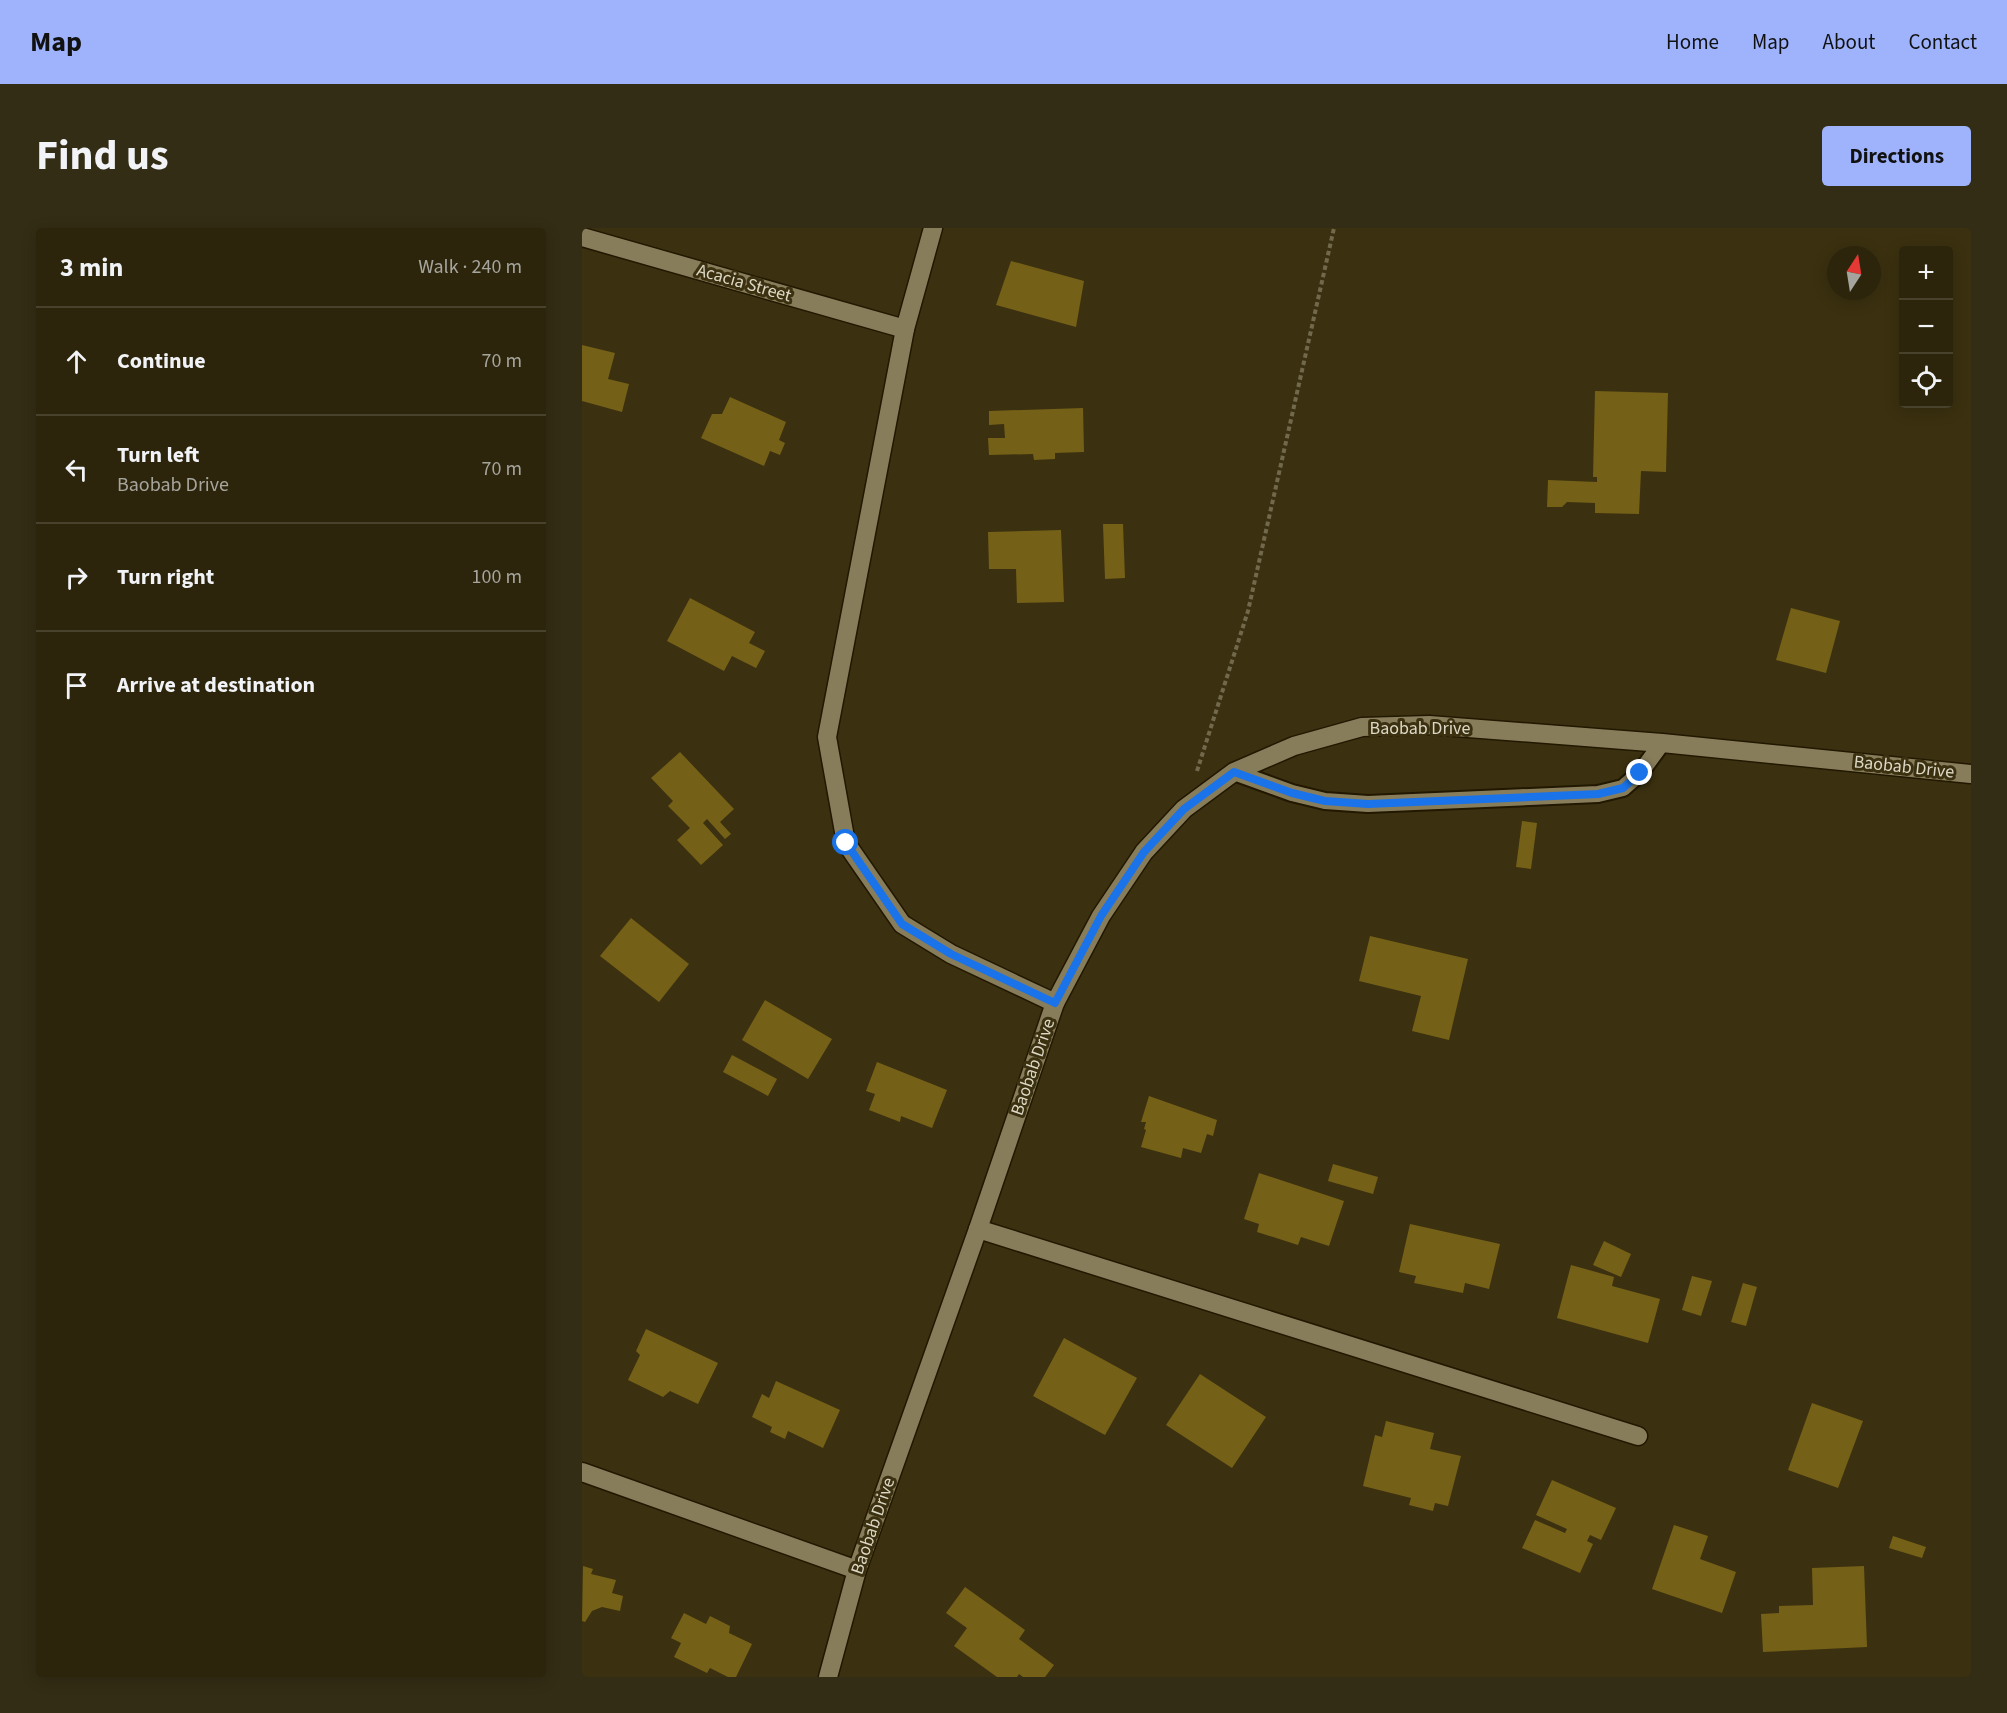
<!DOCTYPE html>
<meta charset="utf-8">
<style>
body{margin:0;font-family:"Source Sans 3",sans-serif;background:#342d15;color:#f1f3f6}
.controls{position:absolute;right:18px;top:18px;display:grid;overflow:hidden;border-radius:6px;box-shadow:0 3px 15px #0003}
.controls button{width:54px;height:54px;display:grid;place-items:center;padding:0;border:0;border-bottom:2px solid #48422d;background:#2c250c;color:#f1f3f6;font:30px sans-serif}
.compass{position:absolute;left:1245px;top:18px;width:54px;height:54px;border-radius:50%;background:#2c250c;box-shadow:0 3px 15px #0003;rotate:12deg}
.stop{position:absolute;width:18px;height:18px;margin:-14px;border:4px solid #1a73e8;border-radius:50%;background:#fff}
.stop.end{background:#1a73e8;border-color:#fff;box-shadow:0 2px 6px #0008}
.list{margin:0;padding:0;list-style:none}
h2{display:flex;justify-content:space-between;align-items:center;height:78px;margin:0;padding:0 24px;font-size:26px}
h2 small{font-size:20px;font-weight:400;color:#a6a59d}
.list li{display:grid;grid-template-columns:39px 1fr auto;gap:18px;align-items:center;box-sizing:border-box;height:108px;padding:0 24px;border-top:2px solid #48422d}
.list b{display:block;font-size:22px;white-space:nowrap}
.list p{margin:0;font-size:20px;white-space:nowrap;color:#a6a59d}
.list em{font-size:20px;font-style:normal;color:#a6a59d}
.icon{flex:none;width:33px;height:33px;fill:none;stroke:currentColor;stroke-width:2;stroke-linecap:round;stroke-linejoin:round}
.map{position:relative;flex:none;width:1389px;height:1449px;overflow:hidden;border-radius:6px}
header{display:flex;align-items:center;gap:36px;box-sizing:border-box;height:84px;padding:0 30px;background:#9fb3fd;color:#111}
header strong{font-size:28px}
nav{display:flex;gap:33px;margin-inline-start:auto;font-size:21px}
.intro{display:flex;align-items:center;justify-content:space-between;box-sizing:border-box;height:144px;padding:0 36px}
h1{margin:0;font-size:42px}
.button{padding:15px 27px;border-radius:6px;background:#9fb3fd;color:#111;font-size:21px;font-weight:700}
main{display:flex;gap:36px;padding:0 36px}
aside{flex:1;background:#2c250c;border-radius:6px;box-shadow:0 3px 15px #0003}
.map>svg:first-child{display:block}
.building{fill:#756017}
.lines{fill:none;stroke-linecap:round;stroke-linejoin:round}
.service-casing{stroke:#221800;stroke-width:20}
.minor-casing{stroke:#221800;stroke-width:21}
.path{stroke:#72694d;stroke-width:4;stroke-dasharray:4.5 3;stroke-linecap:butt}
.service{stroke:#887d5b;stroke-width:16}
.minor{stroke:#887d5b;stroke-width:18}
.route{stroke:#1a73e8;stroke-width:8}
.labels{text-anchor:middle;dominant-baseline:central;stroke-width:6;stroke-linejoin:round;paint-order:stroke}
.street-label{font-size:18px;fill:#ddd7c5;stroke:#3b3110}
</style>
<header>
<strong>Map</strong>
<nav><a>Home</a><a>Map</a><a>About</a><a>Contact</a></nav>
</header>
<div class="intro"><h1>Find us</h1><a class="button">Directions</a></div>
<main>
<aside>
<h2>3 min<small>Walk · 240 m</small></h2>
<ul class="list">
<li><svg class="icon" aria-label="ahead" viewBox="0 0 24 24"><path d="M12 20V5M6 11l6-6 6 6"/></svg><div><b>Continue</b></div><em>70 m</em></li>
<li><svg class="icon" aria-label="left" viewBox="0 0 24 24"><path d="M17 20v-9H6M10 6l-5 5 5 5"/></svg><div><b>Turn left</b><p>Baobab Drive</p></div><em>70 m</em></li>
<li><svg class="icon" aria-label="right" viewBox="0 0 24 24"><path d="M7 20v-9h11M14 6l5 5-5 5"/></svg><div><b>Turn right</b></div><em>100 m</em></li>
<li><svg class="icon" aria-label="arrive" viewBox="0 0 24 24"><path d="M6 21V4h12l-3 4 3 4H6"/></svg><div><b>Arrive at destination</b></div></li>
</ul>
</aside>
<div class="map">
<svg width="1389" height="1449" viewBox="0 0 1389 1449">
<rect width="100%" height="100%" fill="#3b3110"/>
<g class="building">
<path d="M 429,33 L 502,53 L 494,99 L 414,77 Z"/>
<path d="M 0,117 L 33,125 L 26,151 L 47,156 L 40,184 L 0,173 Z"/>
<path d="M 1013,163 L 1086,165 L 1084,244 L 1059,243 L 1057,286 L 1013,285 L 1013,275 L 985,274 L 980,279 L 965,279 L 966,252 L 1015,254 L 1015,249 L 1011,249 Z"/>
<path d="M 148,169 L 204,194 L 197,212 L 203,215 L 198,227 L 188,223 L 182,238 L 119,210 L 130,186 L 140,186 Z"/>
<path d="M 501,180 L 502,224 L 473,225 L 473,231 L 452,232 L 451,226 L 407,227 L 406,210 L 423,210 L 422,196 L 407,197 L 407,183 Z"/>
<path d="M 521,296 L 541,296 L 543,350 L 523,351 Z"/>
<path d="M 479,302 L 482,374 L 435,375 L 434,341 L 407,341 L 406,304 Z"/>
<path d="M 108,370 L 173,404 L 167,415 L 183,423 L 174,440 L 150,428 L 142,443 L 85,413 Z"/>
<path d="M 1209,380 L 1258,393 L 1244,445 L 1194,432 Z"/>
<path d="M 98,524 L 152,581 L 138,594 L 149,606 L 143,611 L 125,591 L 121,595 L 141,617 L 119,637 L 95,612 L 108,600 L 86,578 L 91,573 L 69,550 Z"/>
<path d="M 940,593 L 955,595 L 949,641 L 934,639 Z"/>
<path d="M 49,690 L 107,736 L 77,774 L 18,728 Z"/>
<path d="M 788,708 L 886,731 L 867,812 L 830,803 L 839,768 L 777,753 Z"/>
<path d="M 183,772 L 250,811 L 226,851 L 160,812 Z"/>
<path d="M 150,827 L 195,851 L 186,868 L 141,844 Z"/>
<path d="M 295,834 L 365,862 L 350,900 L 319,888 L 318,894 L 287,882 L 293,866 L 284,863 Z"/>
<path d="M 567,868 L 635,892 L 631,908 L 625,906 L 619,925 L 601,920 L 599,930 L 559,919 L 564,902 L 562,901 L 564,894 L 559,894 Z"/>
<path d="M 751,936 L 796,949 L 791,966 L 746,953 Z"/>
<path d="M 677,945 L 762,973 L 747,1018 L 719,1009 L 716,1017 L 675,1004 L 677,996 L 662,991 Z"/>
<path d="M 828,996 L 918,1016 L 907,1061 L 883,1055 L 881,1065 L 832,1055 L 834,1048 L 817,1044 Z"/>
<path d="M 1022,1013 L 1049,1026 L 1039,1049 L 1011,1037 Z"/>
<path d="M 989,1037 L 1032,1049 L 1030,1058 L 1078,1071 L 1066,1115 L 975,1090 Z"/>
<path d="M 1110,1048 L 1130,1053 L 1119,1088 L 1100,1082 Z"/>
<path d="M 1161,1055 L 1175,1059 L 1164,1098 L 1149,1094 Z"/>
<path d="M 64,1101 L 136,1135 L 116,1176 L 88,1163 L 81,1169 L 46,1152 L 58,1127 L 54,1123 Z"/>
<path d="M 482,1110 L 555,1150 L 523,1207 L 451,1168 Z"/>
<path d="M 618,1146 L 684,1189 L 650,1240 L 584,1197 Z"/>
<path d="M 194,1153 L 258,1182 L 241,1220 L 206,1203 L 203,1211 L 188,1204 L 190,1199 L 170,1189 L 180,1166 L 187,1170 Z"/>
<path d="M 1230,1175 L 1281,1193 L 1256,1260 L 1206,1242 Z"/>
<path d="M 804,1193 L 852,1205 L 848,1221 L 879,1228 L 866,1278 L 853,1275 L 851,1283 L 827,1277 L 829,1270 L 781,1258 L 793,1207 L 800,1209 Z"/>
<path d="M 970,1252 L 1034,1280 L 1019,1312 L 1008,1307 L 1005,1313 L 1011,1316 L 998,1345 L 940,1320 L 953,1292 L 983,1305 L 985,1301 L 954,1287 Z"/>
<path d="M 1092,1297 L 1126,1308 L 1118,1331 L 1154,1344 L 1140,1385 L 1070,1361 Z"/>
<path d="M 1311,1308 L 1344,1319 L 1340,1330 L 1307,1320 Z"/>
<path d="M 1,1338 L 11,1341 L 9,1346 L 34,1352 L 30,1365 L 41,1368 L 38,1383 L 20,1379 L 10,1383 L 3,1394 L 0,1393 Z"/>
<path d="M 1282,1338 L 1285,1419 L 1181,1424 L 1179,1386 L 1197,1385 L 1197,1378 L 1231,1377 L 1230,1340 Z"/>
<path d="M 383,1359 L 443,1402 L 437,1411 L 472,1437 L 463,1449 L 441,1449 L 437,1446 L 435,1449 L 415,1449 L 372,1418 L 385,1400 L 364,1385 Z"/>
<path d="M 102,1385 L 124,1396 L 128,1388 L 148,1398 L 147,1405 L 170,1416 L 154,1449 L 146,1449 L 128,1440 L 125,1445 L 92,1429 L 99,1415 L 89,1410 Z"/>
</g>
<g class="lines">
<g class="service-casing">
<path id="service" d="M 652,544 L 710,565 L 743,573 L 786,576 L 1016,566 L 1041,560 L 1058,545 L 1080,515"/>
</g>
<g class="minor-casing">
<g id="minor">
<path d="M 351,0 L 323,101 L 245,509 L 264,615 L 320,696 L 369,726 L 473,775"/>
<path d="M 0,9 L 323,101"/>
<path d="M 396,1001 L 1056,1208"/>
<path d="M 0,1244 L 275,1342"/>
<path d="M 246,1449 L 275,1342 L 396,1001 L 473,775 L 519,688 L 562,624 L 602,581 L 652,544 L 712,518 L 780,499 L 847,497 L 1080,515 L 1389,546"/>
</g>
</g>
<path class="path" d="M 615,543 L 666,383 L 752,0"/>
<use href="#service" class="service"/>
<use href="#minor" class="minor"/>
</g>
<g class="lines">
<path class="route" d="M 264,615 L 320,696 L 369,726 L 473,775 L 519,688 L 562,624 L 602,581 L 652,544 L 710,565 L 743,573 L 786,576 L 1016,566 L 1041,560 L 1058,545"/>
</g>
<g class="labels">
<g class="street-label">
<text transform="translate(162 55) rotate(16)">Acacia Street</text>
<text x="838" y="500">Baobab Drive</text>
<text transform="translate(1322 539) rotate(6)">Baobab Drive</text>
<text transform="translate(451 839) rotate(-71)">Baobab Drive</text>
<text transform="translate(291 1298) rotate(-71)">Baobab Drive</text>
</g>
</g>
</svg>
<div class="controls">
<button>+</button>
<button>−</button>
<button><svg class="icon" aria-label="locate" viewBox="0 0 24 24"><circle cx="12" cy="12" r="6"/><path d="M12 2v4M12 18v4M2 12h4M18 12h4"/></svg></button>
</div>
<svg class="compass" viewBox="-18 -18 36 36"><path d="M0-13l5 13h-10z" fill="#e53935"/><path d="M0 13l5-13h-10z" fill="#a6a59d"/></svg>
<div class="stop" style="left:264px;top:615px"></div>
<div class="stop end" style="left:1058px;top:545px"></div>
</div>
</main>
